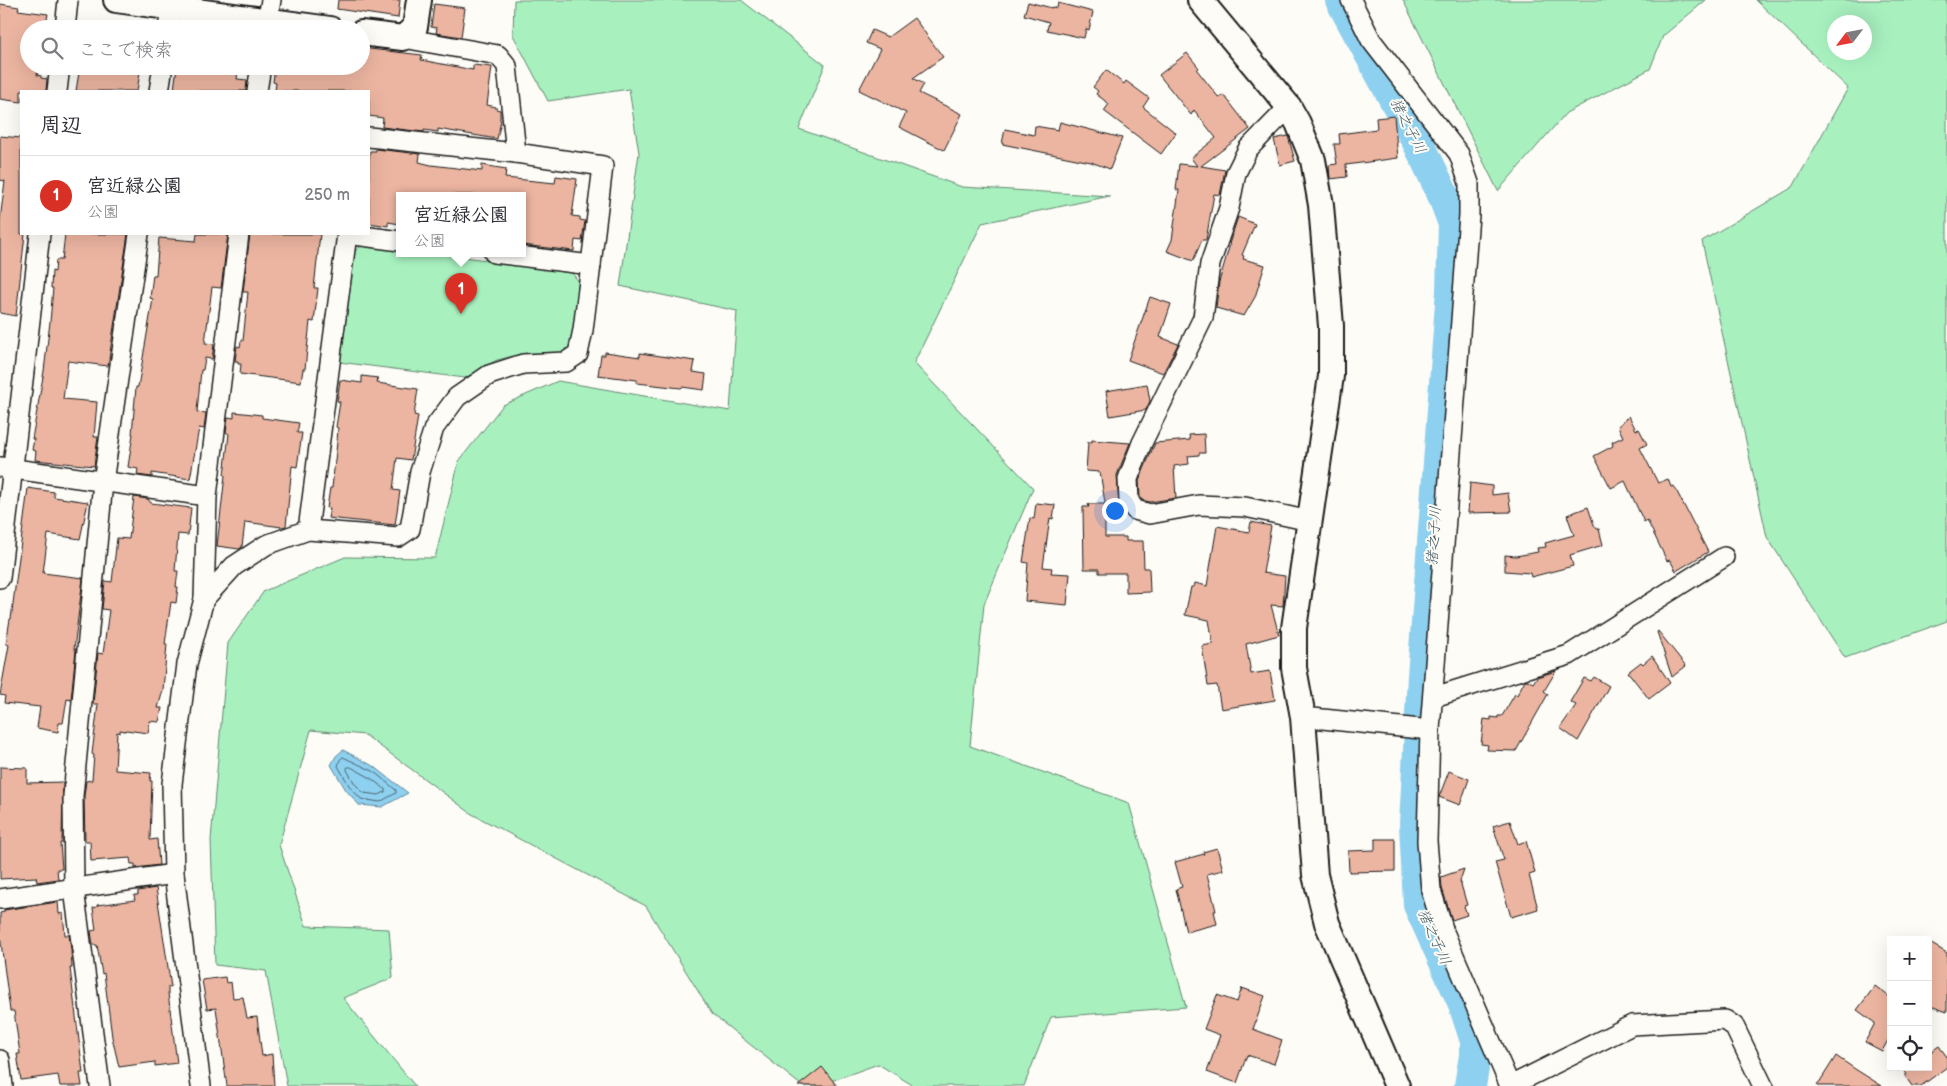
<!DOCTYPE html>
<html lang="ja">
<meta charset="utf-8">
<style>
body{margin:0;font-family:"Balsamiq Sans","Klee One",sans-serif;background:#f7f7f7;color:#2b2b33}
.controls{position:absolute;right:15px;bottom:15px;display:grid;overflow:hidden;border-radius:0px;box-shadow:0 5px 20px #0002}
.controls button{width:45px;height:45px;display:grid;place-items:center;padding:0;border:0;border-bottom:1px solid #e1e1e2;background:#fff;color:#2b2b33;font:25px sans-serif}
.compass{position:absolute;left:1827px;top:15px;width:45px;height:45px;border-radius:50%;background:#fff;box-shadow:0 5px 20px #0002;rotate:238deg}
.you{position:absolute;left:1114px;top:510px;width:18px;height:18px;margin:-12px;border:4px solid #fff;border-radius:50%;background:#1a73e8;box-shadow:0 0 0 8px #1a73e833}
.badge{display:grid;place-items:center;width:32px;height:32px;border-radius:50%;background:#d93025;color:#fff;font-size:16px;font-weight:700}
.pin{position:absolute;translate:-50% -41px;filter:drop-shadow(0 1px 2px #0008)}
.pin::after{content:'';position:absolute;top:26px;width:18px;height:15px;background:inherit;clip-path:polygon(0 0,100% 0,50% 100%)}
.popup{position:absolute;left:396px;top:192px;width:130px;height:65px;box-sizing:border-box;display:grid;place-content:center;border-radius:0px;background:#fff;filter:drop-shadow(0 1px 4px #0005);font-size:16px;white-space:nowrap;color:#7c7c81}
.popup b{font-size:19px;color:#2b2b33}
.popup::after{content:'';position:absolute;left:50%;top:100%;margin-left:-10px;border:10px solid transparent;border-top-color:#fff}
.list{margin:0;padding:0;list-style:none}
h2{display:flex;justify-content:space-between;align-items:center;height:65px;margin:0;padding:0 20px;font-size:21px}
h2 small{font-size:16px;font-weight:400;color:#7c7c81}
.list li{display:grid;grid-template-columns:32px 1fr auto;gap:15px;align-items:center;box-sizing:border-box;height:80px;padding:0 20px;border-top:1px solid #e1e1e2}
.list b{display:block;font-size:19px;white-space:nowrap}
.list p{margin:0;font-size:16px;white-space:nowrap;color:#7c7c81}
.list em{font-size:16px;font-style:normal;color:#7c7c81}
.icon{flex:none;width:28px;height:28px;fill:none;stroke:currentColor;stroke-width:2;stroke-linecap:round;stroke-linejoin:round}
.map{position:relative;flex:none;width:1947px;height:1086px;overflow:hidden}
.search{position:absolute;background:#fff;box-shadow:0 5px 20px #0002;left:20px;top:20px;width:350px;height:55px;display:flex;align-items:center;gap:12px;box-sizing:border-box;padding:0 18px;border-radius:28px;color:#7c7c81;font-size:19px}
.panel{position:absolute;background:#fff;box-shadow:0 5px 20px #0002;left:20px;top:90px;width:350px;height:145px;border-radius:0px}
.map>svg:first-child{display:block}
.green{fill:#a8f1bf;stroke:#62866e;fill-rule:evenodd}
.water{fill:#8ed0ef;stroke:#60889b}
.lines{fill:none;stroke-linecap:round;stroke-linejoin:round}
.shore{stroke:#4a6470;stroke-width:1}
.river{stroke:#8ed0ef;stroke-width:32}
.building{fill:#ecb5a1;stroke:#1c1c1c}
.minor-casing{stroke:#1c1c1c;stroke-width:22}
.tertiary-casing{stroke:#1c1c1c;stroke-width:28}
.minor{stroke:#fdfcf7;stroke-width:19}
.tertiary{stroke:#fdfcf7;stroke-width:24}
.labels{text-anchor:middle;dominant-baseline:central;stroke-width:4;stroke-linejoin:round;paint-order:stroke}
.water-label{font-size:15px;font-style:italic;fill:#445b66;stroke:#fdfcf7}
</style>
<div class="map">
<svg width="1947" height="1086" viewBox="0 0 1947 1086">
<rect width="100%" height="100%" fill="#fdfcf7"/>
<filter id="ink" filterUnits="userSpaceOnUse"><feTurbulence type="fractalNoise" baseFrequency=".02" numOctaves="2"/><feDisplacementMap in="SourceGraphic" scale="10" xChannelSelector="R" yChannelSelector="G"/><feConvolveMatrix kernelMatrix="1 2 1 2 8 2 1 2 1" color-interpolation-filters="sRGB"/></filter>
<g filter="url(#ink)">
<g class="green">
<path d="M 514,0 L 741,0 L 825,65 L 799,129 L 962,187 L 1110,196 L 982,223 L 914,363 L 1033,488 L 984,604 L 970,746 L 1129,803 L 1186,1007 L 1051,1017 L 1024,1086 L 914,1086 L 878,1064 L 817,1086 L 802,1086 L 712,1014 L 646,906 L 472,814 L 365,735 L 311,730 L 279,845 L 306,926 L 389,929 L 393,978 L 343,998 L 415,1086 L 287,1086 L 266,971 L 215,965 L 211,840 L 228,643 L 264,591 L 345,557 L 435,558 L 459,461 L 503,405 L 558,381 L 730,411 L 737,311 L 620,286 L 639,153 L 629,89 L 548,101 L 513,35 Z"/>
<path d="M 1403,0 L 1706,0 L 1663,36 L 1650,69 L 1566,113 L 1498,191 Z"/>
<path d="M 1756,0 L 1947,0 L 1947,621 L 1845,658 L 1767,537 L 1702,241 L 1793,187 L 1848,88 ZM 1834,22 L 1864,22 L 1864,52 L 1834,52 Z"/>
<path d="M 365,243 L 400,248 L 400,253 L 436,253 L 571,272 L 580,283 L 574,346 L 559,356 L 526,353 L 497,360 L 465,378 L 339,362 L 351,254 Z"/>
</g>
<path class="water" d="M 343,750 L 375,767 L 408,793 L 382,807 L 359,805 L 346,790 L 331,765 L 336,756 Z"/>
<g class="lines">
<g class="shore">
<path d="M 343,757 L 373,771 L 396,790 L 396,793 L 380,802 L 361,799 L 350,787 L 338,766 L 340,760 Z"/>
<path d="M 348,767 L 351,767 L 369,777 L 385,789 L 385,792 L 379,795 L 364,793 L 355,784 L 347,770 Z"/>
</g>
<path class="river" d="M 1341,0 L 1418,142 L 1444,197 L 1454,224 L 1452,290 L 1423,676 L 1415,824 L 1419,905 L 1464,1004 L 1477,1044 L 1470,1086"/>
</g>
<g class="building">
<path d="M 338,0 L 400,0 L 398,18 L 337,9 Z"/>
<path d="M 1028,2 L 1052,8 L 1052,7 L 1057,8 L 1058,3 L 1093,12 L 1089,30 L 1086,29 L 1084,38 L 1047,30 L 1049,22 L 1024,15 Z"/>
<path d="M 0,4 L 19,7 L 18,10 L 48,14 L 45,29 L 29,29 L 29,66 L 39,66 L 37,75 L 41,76 L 41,78 L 47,79 L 46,91 L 21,91 L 21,102 L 0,99 Z"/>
<path d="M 434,4 L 465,8 L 461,37 L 436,33 L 437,28 L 431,27 Z"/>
<path d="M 914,18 L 943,57 L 913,78 L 924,84 L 919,93 L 962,114 L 944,150 L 899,127 L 906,113 L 859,90 L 880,49 L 866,43 L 872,30 L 888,37 Z"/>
<path d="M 361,48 L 422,55 L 421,60 L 473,70 L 473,65 L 492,67 L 487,105 L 496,107 L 496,109 L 500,110 L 500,120 L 501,121 L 497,139 L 438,129 L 438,132 L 424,130 L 424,132 L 382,127 L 383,118 L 369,116 L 369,91 L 275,91 L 276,83 L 273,82 L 275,66 L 361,66 Z"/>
<path d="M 1187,53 L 1199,68 L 1197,70 L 1219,98 L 1224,95 L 1250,129 L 1201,166 L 1225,170 L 1220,195 L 1214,194 L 1206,240 L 1202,240 L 1193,261 L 1167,251 L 1172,240 L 1179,190 L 1176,190 L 1179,164 L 1197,166 L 1191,158 L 1216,138 L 1194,110 L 1191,115 L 1159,75 Z"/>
<path d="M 80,66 L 141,66 L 137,91 L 76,91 Z"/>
<path d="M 177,67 L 218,73 L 219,67 L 238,70 L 237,79 L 247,80 L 246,91 L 192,91 L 174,89 Z"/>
<path d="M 1106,70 L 1124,84 L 1126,81 L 1149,98 L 1143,107 L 1176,133 L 1161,154 L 1104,111 L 1109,104 L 1096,94 L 1098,91 L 1093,87 Z"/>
<path d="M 1394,116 L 1398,158 L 1346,165 L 1347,177 L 1330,179 L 1329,165 L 1337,164 L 1334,144 L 1340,144 L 1339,134 L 1377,129 L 1376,118 Z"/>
<path d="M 1060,122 L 1122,138 L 1110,169 L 1091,162 L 1002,144 L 1005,129 L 1034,135 L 1035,126 L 1058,130 Z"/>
<path d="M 0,136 L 21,138 L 21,234 L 25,234 L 16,316 L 0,313 L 0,220 L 5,181 L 0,180 Z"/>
<path d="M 1288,136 L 1295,161 L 1280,165 L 1274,139 Z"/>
<path d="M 376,149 L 420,154 L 419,162 L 431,165 L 482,171 L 482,165 L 506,169 L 505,178 L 555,183 L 556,176 L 577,179 L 572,216 L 580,217 L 580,220 L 585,221 L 582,241 L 575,240 L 574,251 L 522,245 L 522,195 L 400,195 L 400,224 L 388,222 L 388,226 L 369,223 L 369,162 L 370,151 L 376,151 Z"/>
<path d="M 1238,217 L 1255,224 L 1242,255 L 1244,256 L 1243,259 L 1265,265 L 1255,297 L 1244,316 L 1216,308 L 1219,282 L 1230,244 L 1229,244 Z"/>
<path d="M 65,234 L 128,234 L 108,366 L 68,361 L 63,399 L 97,402 L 94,437 L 98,437 L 94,466 L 35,460 L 36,451 L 32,450 L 34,439 L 32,439 L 44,371 L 50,322 L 53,288 L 51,288 L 52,271 L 55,272 L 56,260 L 62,260 Z"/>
<path d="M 197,234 L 228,234 L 221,288 L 212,287 L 205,343 L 214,344 L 212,359 L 205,358 L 203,370 L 201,370 L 197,412 L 206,413 L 204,429 L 199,428 L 190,479 L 152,473 L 152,477 L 137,475 L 138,469 L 128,467 L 133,434 L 132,434 L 136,387 L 138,387 L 153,299 L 150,298 L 153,275 L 156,275 L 159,238 L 196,241 Z"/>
<path d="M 250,234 L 320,234 L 314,288 L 318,288 L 314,322 L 310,321 L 305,369 L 303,369 L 301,382 L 240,374 L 241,364 L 238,364 L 238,361 L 235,361 L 237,346 L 240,347 L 241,341 L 243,341 L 248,292 L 243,292 Z"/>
<path d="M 1150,297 L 1171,304 L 1160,337 L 1178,344 L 1163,373 L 1128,360 Z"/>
<path d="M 605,352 L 640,357 L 640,353 L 695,361 L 693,372 L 706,374 L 704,390 L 682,387 L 681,388 L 637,383 L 637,380 L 598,375 L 601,355 L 605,355 Z"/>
<path d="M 362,376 L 378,378 L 377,383 L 418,389 L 414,415 L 418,416 L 411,460 L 397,458 L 393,490 L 400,491 L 395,525 L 328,518 L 330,508 L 327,508 L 330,488 L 332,488 L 337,442 L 338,428 L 336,427 L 340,402 L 337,401 L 340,380 L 362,383 Z"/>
<path d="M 1147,384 L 1150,401 L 1146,410 L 1110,416 L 1106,391 Z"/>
<path d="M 234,412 L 262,415 L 262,418 L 299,423 L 297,433 L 302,433 L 297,467 L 292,466 L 286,526 L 282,527 L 245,522 L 242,547 L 239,549 L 217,546 L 225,475 L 224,475 L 229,434 L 226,432 L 228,417 L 234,418 Z"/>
<path d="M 1629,416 L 1636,430 L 1639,429 L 1647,444 L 1640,448 L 1658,483 L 1668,479 L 1671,487 L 1674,486 L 1708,552 L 1676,571 L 1670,560 L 1667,561 L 1647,520 L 1644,522 L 1625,481 L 1611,488 L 1594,456 L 1613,446 L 1612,442 L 1623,437 L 1618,426 Z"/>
<path d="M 1204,434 L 1205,453 L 1199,453 L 1199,455 L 1188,456 L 1189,464 L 1174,466 L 1176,498 L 1150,502 L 1142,500 L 1140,497 L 1139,481 L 1155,443 L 1190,440 L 1189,435 Z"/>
<path d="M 1092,440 L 1130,443 L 1117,475 L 1119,506 L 1106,509 L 1100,472 L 1086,471 L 1088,442 L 1092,442 Z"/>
<path d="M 1470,483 L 1492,486 L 1492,495 L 1508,493 L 1511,512 L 1468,513 Z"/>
<path d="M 28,488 L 54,492 L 54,497 L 88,502 L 80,539 L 48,534 L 43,573 L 83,578 L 74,649 L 76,649 L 71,700 L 67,699 L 63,723 L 59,723 L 58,732 L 37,728 L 40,707 L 4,703 L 5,696 L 0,695 L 9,645 L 6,644 L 10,619 L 11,619 Z"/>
<path d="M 134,497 L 148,499 L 151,503 L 191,508 L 188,535 L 178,534 L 175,571 L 178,571 L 176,587 L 178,587 L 176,603 L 171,602 L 165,644 L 167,644 L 163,690 L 158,708 L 162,708 L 159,722 L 150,721 L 148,733 L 126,730 L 125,731 L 120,730 L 120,733 L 117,732 L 115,770 L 151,773 L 150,781 L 152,781 L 150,840 L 157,839 L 159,865 L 135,868 L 135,864 L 131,864 L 130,858 L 91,861 L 90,841 L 85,841 L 84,796 L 86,781 L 92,780 L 94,755 L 92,754 L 98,704 L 93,704 L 98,653 L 103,654 L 109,610 L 102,609 L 105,581 L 112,582 L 117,538 L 129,539 Z"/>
<path d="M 1036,503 L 1055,505 L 1053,519 L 1050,518 L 1043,567 L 1052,568 L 1051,573 L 1070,574 L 1067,605 L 1025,601 L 1028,563 L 1023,562 L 1030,518 L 1034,519 Z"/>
<path d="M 1088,504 L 1105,504 L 1105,537 L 1126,537 L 1126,541 L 1143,541 L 1144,568 L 1149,568 L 1150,592 L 1126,593 L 1126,573 L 1099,573 L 1099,569 L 1084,569 L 1083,507 L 1089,507 Z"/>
<path d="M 1588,507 L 1594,525 L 1597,529 L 1599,529 L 1603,545 L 1570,555 L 1573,566 L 1531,577 L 1530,573 L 1505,571 L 1505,555 L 1516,556 L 1538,552 L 1537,548 L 1546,547 L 1545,543 L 1574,535 L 1567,515 Z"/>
<path d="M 1251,522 L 1271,526 L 1263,573 L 1285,576 L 1283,606 L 1271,605 L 1279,635 L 1246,644 L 1251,674 L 1270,671 L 1275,700 L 1221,709 L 1217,685 L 1208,686 L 1202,646 L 1213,644 L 1209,620 L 1185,615 L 1191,587 L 1194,587 L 1195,583 L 1207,586 L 1217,526 L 1249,532 Z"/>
<path d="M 1658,631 L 1686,666 L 1672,677 L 1657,632 Z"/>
<path d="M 1652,656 L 1670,683 L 1649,699 L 1628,672 L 1641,662 L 1643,664 Z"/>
<path d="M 1556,671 L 1544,691 L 1548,694 L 1516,751 L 1487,750 L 1488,745 L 1481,744 L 1484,719 L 1491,720 L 1491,717 L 1498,718 L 1498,716 L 1502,716 L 1515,694 L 1517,695 L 1525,680 L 1527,680 L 1533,683 L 1537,677 Z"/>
<path d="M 1594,677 L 1609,686 L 1578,741 L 1560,728 L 1576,705 L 1570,702 L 1584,678 L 1591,681 Z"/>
<path d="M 0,767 L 27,768 L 27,783 L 63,782 L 62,843 L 60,843 L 62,869 L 57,869 L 58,879 L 37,882 L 36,877 L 0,879 Z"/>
<path d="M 1449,771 L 1469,779 L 1460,805 L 1439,797 Z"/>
<path d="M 1510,821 L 1518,844 L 1526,841 L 1535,873 L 1529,875 L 1538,909 L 1511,917 L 1495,862 L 1504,860 L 1493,826 Z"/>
<path d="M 1375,839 L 1395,839 L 1395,871 L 1349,872 L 1348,851 L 1375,850 Z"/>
<path d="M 1217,848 L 1223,870 L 1207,874 L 1216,911 L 1214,911 L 1217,924 L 1186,932 L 1176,889 L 1182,887 L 1175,862 L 1204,854 L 1203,852 Z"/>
<path d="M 1464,869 L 1460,881 L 1467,905 L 1464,906 L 1467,915 L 1452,920 L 1442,888 L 1441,877 Z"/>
<path d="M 156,888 L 171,987 L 168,987 L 168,993 L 177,1063 L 155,1066 L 155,1062 L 119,1067 L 112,1037 L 104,973 L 102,974 L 97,945 L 93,945 L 91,931 L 96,930 L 93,908 L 97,907 L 97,905 L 135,900 L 134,895 L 138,895 L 138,891 Z"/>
<path d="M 58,902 L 59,914 L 63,913 L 65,935 L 69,935 L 71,949 L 72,968 L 70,968 L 83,1073 L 80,1073 L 82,1086 L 60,1086 L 58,1075 L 21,1080 L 17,1054 L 20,1054 L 14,1011 L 10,1011 L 0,935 L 0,913 L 4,912 L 4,910 Z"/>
<path d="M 1928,942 L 1947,953 L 1947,1012 L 1928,1005 Z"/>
<path d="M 225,977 L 226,983 L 231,982 L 233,998 L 243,997 L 247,1018 L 257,1017 L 262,1056 L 272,1054 L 274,1086 L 227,1086 L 216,1008 L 207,1009 L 202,980 Z"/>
<path d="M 1875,986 L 1891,998 L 1891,1035 L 1882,1051 L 1865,1042 L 1875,1023 L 1857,1010 Z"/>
<path d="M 1242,988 L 1265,996 L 1253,1029 L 1282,1040 L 1274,1064 L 1247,1055 L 1237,1083 L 1207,1072 L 1220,1035 L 1204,1029 L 1217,995 L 1237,1002 Z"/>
<path d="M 1939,1046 L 1947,1057 L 1947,1067 L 1921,1086 L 1912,1086 L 1905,1076 L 1907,1075 L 1902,1067 L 1928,1067 L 1928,1054 Z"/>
<path d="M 1836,1056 L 1855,1069 L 1882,1086 L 1817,1086 Z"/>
<path d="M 822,1067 L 837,1086 L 798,1086 Z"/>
</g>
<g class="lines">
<g class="minor-casing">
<g id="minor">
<path d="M 1351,0 L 1371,40 L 1459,154 L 1469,183 L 1469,215 L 1430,730 L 1427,841 L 1431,890 L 1444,932 L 1510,1086 L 1632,1025 L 1725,1020 L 1734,1026 L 1763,1086"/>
<path d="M 65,29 L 68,0"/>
<path d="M 168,29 L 172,0"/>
<path d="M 266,29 L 271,0"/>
<path d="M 57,91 L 60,66"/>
<path d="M 159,91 L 163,66"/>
<path d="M 257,91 L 261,66"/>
<path d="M 1289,107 L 1248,149 L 1236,173 L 1229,208 L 1210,264 L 1203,318 L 1142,443 L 1128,479 L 1129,501 L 1135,510 L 1150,514 L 1199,505 L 1245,507 L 1310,521"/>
<path d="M 369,137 L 516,153"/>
<path d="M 494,253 L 591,265"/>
<path d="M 0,467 L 207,496"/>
<path d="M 308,530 L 347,234 L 400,241"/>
<path d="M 0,578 L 40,234"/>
<path d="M 204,599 L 207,496 L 239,234"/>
<path d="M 1434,697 L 1569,655 L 1724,557"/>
<path d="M 1303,717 L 1430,730"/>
<path d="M 0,899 L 174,874"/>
<path d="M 0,1060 L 3,1086"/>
<path d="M 100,1086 L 74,889 L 73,796 L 103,482 L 139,234"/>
<path d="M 201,1086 L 174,874 L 172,784 L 187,664 L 204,599 L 234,566 L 266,545 L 308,530 L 398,537 L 410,529 L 420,472 L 434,428 L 457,397 L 489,375 L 523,364 L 566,362 L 578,354 L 583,330 L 603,166 L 516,153 L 507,66 L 498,55 L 403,38"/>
</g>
</g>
<g class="tertiary-casing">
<g id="tertiary">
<path d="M 116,0 L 330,29"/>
<path d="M 1200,0 L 1289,107 L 1298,123 L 1313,160 L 1321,205 L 1331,326 L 1331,376 L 1294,628 L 1294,668 L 1303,717 L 1315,875 L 1327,923 L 1397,1086"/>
<path d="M 361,33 L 403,38 L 415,27 L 419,0"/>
</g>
</g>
<use href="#minor" class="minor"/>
<use href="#tertiary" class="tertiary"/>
</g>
</g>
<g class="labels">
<g class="water-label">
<text transform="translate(1408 126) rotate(63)">猪之子川</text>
<text transform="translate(1434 536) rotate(-86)">猪之子川</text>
<text transform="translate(1434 937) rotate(66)">猪之子川</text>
</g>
</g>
</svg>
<div class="controls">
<button>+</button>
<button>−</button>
<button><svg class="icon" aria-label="locate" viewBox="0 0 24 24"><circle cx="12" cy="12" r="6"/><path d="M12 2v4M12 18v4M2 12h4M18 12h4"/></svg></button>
</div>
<svg class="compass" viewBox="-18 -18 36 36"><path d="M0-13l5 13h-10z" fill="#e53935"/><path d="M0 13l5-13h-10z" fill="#7c7c81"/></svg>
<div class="you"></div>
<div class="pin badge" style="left:461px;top:314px">1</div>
<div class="popup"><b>宮近緑公園</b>公園</div>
<div class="search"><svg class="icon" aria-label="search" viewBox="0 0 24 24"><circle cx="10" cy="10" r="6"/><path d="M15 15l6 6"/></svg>ここで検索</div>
<section class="panel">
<h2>周辺<small></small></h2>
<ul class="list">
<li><span class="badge">1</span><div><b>宮近緑公園</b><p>公園</p></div><em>250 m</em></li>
</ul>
</section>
</div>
